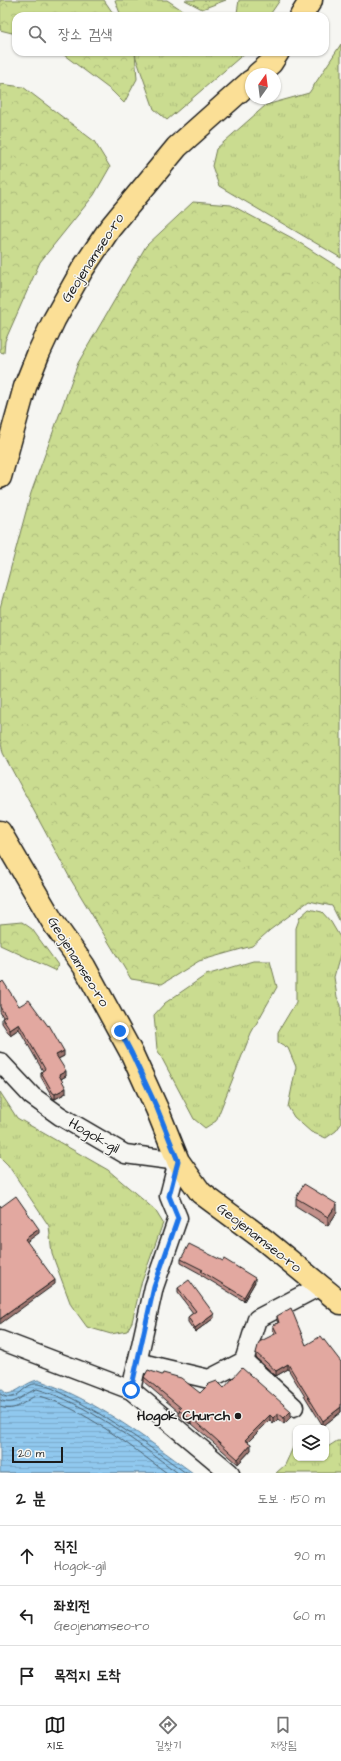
<!DOCTYPE html>
<html lang="ko">
<meta charset="utf-8">
<style>
body{margin:0;font-family:"Architects Daughter","Poor Story",sans-serif;background:#f2f2f2;color:#222}
.controls{position:absolute;right:12px;bottom:12px;display:grid;overflow:hidden;border-radius:8px;box-shadow:0 1px 3px #0004}
.controls button{width:36px;height:36px;display:grid;place-items:center;padding:0;border:0;border-bottom:1px solid #e0e0e0;background:#fff;color:#222;font:20px sans-serif}
.compass{position:absolute;left:245px;top:68px;width:36px;height:36px;border-radius:50%;background:#fff;box-shadow:0 1px 3px #0004;rotate:14deg}
.scale{position:absolute;left:12px;bottom:10px;width:51px;box-sizing:border-box;padding-left:4px;border:2px solid #1c1c1c;border-top:0;font-size:11px;line-height:14px;white-space:nowrap;color:#1c1c1c;-webkit-text-stroke:3px #f6f6f2;paint-order:stroke}
.stop{position:absolute;width:12px;height:12px;margin:-9px;border:3px solid #1a73e8;border-radius:50%;background:#fff}
.stop.end{background:#1a73e8;border-color:#fff;box-shadow:0 1px 4px #0008}
.list{margin:0;padding:0;list-style:none}
h2{display:flex;justify-content:space-between;align-items:center;height:52px;margin:0;padding:0 16px;font-size:17px}
h2 small{font-size:13px;font-weight:400;color:#767676}
.list li{display:grid;grid-template-columns:26px 1fr auto;gap:12px;align-items:center;box-sizing:border-box;height:60px;padding:0 16px;border-top:1px solid #e0e0e0}
.list b{display:block;font-size:15px;white-space:nowrap}
.list p{margin:0;font-size:13px;white-space:nowrap;color:#767676}
.list em{font-size:13px;font-style:normal;color:#767676}
.icon{flex:none;width:22px;height:22px;fill:none;stroke:currentColor;stroke-width:2;stroke-linecap:round;stroke-linejoin:round}
.map{position:relative;flex:none;width:341px;height:1473px;overflow:hidden}
.search{position:absolute;background:#fff;box-shadow:0 1px 3px #0004;left:12px;right:12px;top:12px;height:44px;display:flex;align-items:center;gap:10px;box-sizing:border-box;padding:0 14px;border-radius:12px;color:#767676;font-size:15px}
.sheet{height:232px;background:#fff}
nav{display:flex;justify-content:space-around;align-items:center;box-sizing:border-box;height:56px;border-top:1px solid #e0e0e0;background:#fff;font-size:11px;color:#767676}
nav a{display:grid;justify-items:center;gap:2px}
nav .on{color:#1c1c1c}
.map>svg:first-child{display:block}
.grass{fill:url(#grass-tufts);stroke:#737c56}
.forest{fill:url(#forest-crowns);stroke:#737c56}
.water{fill:url(#water-rules);stroke:#62839a}
.lines{fill:none;stroke-linecap:round;stroke-linejoin:round}
.shore{stroke:#4a6170;stroke-width:1}
.minor-casing{stroke:#1c1c1c;stroke-width:21}
.major-casing{stroke:#1c1c1c;stroke-width:25}
.minor{stroke:#f6f6f2;stroke-width:18}
.major{stroke:#fbdf96;stroke-width:22}
.wall{fill:#c2908a;stroke:#1c1c1c}
.shaded-wall{fill:#9e7670;stroke:#1c1c1c}
.building{fill:#e2a8a0;stroke:#1c1c1c}
.route{stroke:#1a73e8;stroke-width:5}
.poi-dot{fill:#1c1c1c;stroke:#f6f6f2;stroke-width:1.5}
.labels{text-anchor:middle;dominant-baseline:central;stroke-width:3;stroke-linejoin:round;paint-order:stroke}
.street-label{font-size:14px;fill:#1c1c1c;stroke:#f6f6f2}
.poi-label{font-size:14px;font-weight:bold;fill:#1c1c1c;stroke:#f6f6f2;text-anchor:end}
</style>
<div class="map">
<svg width="341" height="1473" viewBox="0 0 341 1473">
<defs>
<pattern id="grass-tufts" width="24" height="20" patternUnits="userSpaceOnUse"><rect width="24" height="20" fill="#cadc90"/><path d="M3 7l-1-3M5 7V3M7 7l1-3M15 17l-1-3M17 17v-4M19 17l1-3" fill="none" stroke="#adbc7c"/></pattern>
<pattern id="forest-crowns" width="20" height="18" patternUnits="userSpaceOnUse"><rect width="20" height="18" fill="#cadc90"/><path d="M2 6a3 3 0 1 1 6 0M12 15a3 3 0 1 1 6 0" fill="none" stroke="#adbc7c"/></pattern>
<pattern id="water-rules" width="6" height="5" patternUnits="userSpaceOnUse"><rect width="6" height="5" fill="#90c8ee"/><path d="M0 2.5h6" fill="none" stroke="#7cabcc"/></pattern>
</defs>
<rect width="100%" height="100%" fill="#f6f6f2"/>
<filter id="ink" filterUnits="userSpaceOnUse"><feTurbulence type="fractalNoise" baseFrequency=".025" numOctaves="2"/><feDisplacementMap in="SourceGraphic" scale="8" xChannelSelector="R" yChannelSelector="G"/><feConvolveMatrix kernelMatrix="1 2 1 2 8 2 1 2 1" color-interpolation-filters="sRGB"/></filter>
<g filter="url(#ink)">
<g class="grass">
<path d="M 115,0 L 167,0 L 191,16 L 121,16 Z"/>
<path d="M 239,0 L 280,0 L 269,16 L 228,16 L 237,13 Z"/>
<path d="M 341,44 L 341,258 L 219,186 L 212,166 L 216,149 L 266,105 L 309,93 Z"/>
<path d="M 134,52 L 246,52 L 167,120 L 154,109 Z"/>
<path d="M 309,909 L 322,912 L 331,922 L 341,939 L 341,952 L 334,977 L 337,997 L 341,1005 L 341,1124 L 336,1131 L 326,1138 L 311,1132 L 294,1117 L 288,1107 L 296,1067 L 288,1048 L 278,1042 L 278,1032 L 296,1002 L 296,928 L 300,917 Z"/>
<path d="M 253,961 L 270,961 L 277,987 L 251,1033 L 216,1121 L 205,1128 L 194,1119 L 157,1049 L 154,1015 L 165,1003 L 206,975 Z"/>
<path d="M 0,1092 L 17,1118 L 108,1170 L 155,1210 L 163,1223 L 141,1284 L 132,1322 L 127,1331 L 111,1334 L 87,1327 L 71,1305 L 52,1254 L 49,1226 L 8,1165 L 0,1157 Z"/>
<path d="M 296,1441 L 296,1458 L 326,1458 L 326,1448 L 337,1441 L 341,1441 L 341,1473 L 276,1473 L 285,1465 Z"/>
</g>
<g class="forest">
<path d="M 0,0 L 104,0 L 115,16 L 16,16 L 16,34 L 0,30 Z"/>
<path d="M 185,0 L 226,0 L 202,9 Z"/>
<path d="M 60,52 L 135,52 L 137,79 L 124,103 L 112,91 Z"/>
<path d="M 0,84 L 23,87 L 94,141 L 110,167 L 94,195 L 40,262 L 5,341 L 4,353 L 0,352 Z"/>
<path d="M 193,202 L 231,205 L 292,238 L 341,269 L 341,924 L 332,906 L 309,901 L 270,930 L 252,946 L 199,961 L 162,984 L 131,979 L 71,880 L 3,753 L 0,739 L 0,608 L 31,493 L 78,363 L 146,246 Z"/>
<path d="M 22,922 L 32,929 L 58,965 L 56,971 L 0,945 L 0,924 Z"/>
</g>
<path class="water" d="M 38,1380 C 96,1400 144,1437 193,1473 L 0,1473 L 0,1388 L 7,1394 C 19,1392 26,1382 38,1380 Z"/>
<g class="lines">
<g class="shore">
<path d="M 0,1394 C 19,1406 22,1382 38,1384 C 51,1386 65,1395 77,1401 C 116,1422 150,1447 186,1473"/>
<path d="M 0,1400 C 16,1408 23,1393 37,1389 C 89,1404 134,1441 178,1473"/>
<path d="M 0,1407 C 16,1413 24,1401 37,1395 C 85,1409 127,1444 167,1473"/>
</g>
<g class="minor-casing">
<g id="minor">
<path d="M 0,1062 L 32,1096 L 60,1116 L 125,1154 L 178,1161 L 169,1196 L 178,1218 L 154,1287 L 131,1390 L 230,1473"/>
<path d="M 0,1340 L 131,1390"/>
<path d="M 244,1361 L 257,1319 L 320,1286"/>
<path d="M 137,1362 L 209,1379 L 244,1361 L 294,1407"/>
</g>
</g>
<g class="major-casing">
<g id="major">
<path d="M 301,16 L 311,0"/>
<path d="M 258,74 L 271,63 L 278,52"/>
<path d="M 0,477 L 25,387 L 39,352 L 54,320 L 82,270 L 110,228 L 177,147 L 251,81"/>
<path d="M 0,832 L 54,924 L 84,966 L 132,1054 L 157,1109 L 178,1161 L 193,1182 L 201,1193 L 263,1239 L 341,1303"/>
</g>
</g>
<use href="#minor" class="minor"/>
<use href="#major" class="major"/>
</g>
<g class="wall">
<path d="M 0,981 L 19,1006 L 64,1056 L 58,1059 L 66,1076 L 61,1079 L 66,1093 L 55,1099 L 53,1098 L 41,1077 L 41,1072 L 43,1071 L 19,1029 L 10,1035 L 2,1023 L 2,1018 L 3,1017 L 0,1012 Z"/>
<path d="M 296,1198 L 337,1212 L 328,1226 L 296,1206 Z"/>
<path d="M 181,1259 L 255,1282 L 244,1301 L 201,1275 L 201,1274 L 181,1263 Z"/>
<path d="M 178,1288 L 214,1318 L 195,1332 L 188,1322 L 188,1317 L 193,1313 L 178,1293 Z"/>
<path d="M 277,1316 L 306,1345 L 341,1362 L 341,1412 L 323,1426 L 288,1369 L 276,1376 L 256,1358 L 256,1353 L 275,1334 L 273,1330 L 273,1325 L 278,1323 L 277,1321 Z"/>
<path d="M 144,1377 L 200,1393 L 224,1388 L 291,1417 L 284,1424 L 278,1419 L 273,1424 L 270,1420 L 248,1442 L 251,1450 L 238,1464 L 191,1423 L 190,1424 L 179,1415 L 179,1412 L 144,1382 Z"/>
</g>
<g class="shaded-wall">
<path d="M 19,1024 L 19,1029 L 10,1035 L 10,1030 Z"/>
<path d="M 64,1051 L 64,1056 L 56,1060 L 56,1055 Z"/>
<path d="M 66,1071 L 66,1076 L 59,1080 L 59,1075 Z"/>
<path d="M 66,1088 L 66,1093 L 55,1099 L 55,1094 Z"/>
<path d="M 337,1204 L 337,1212 L 328,1226 L 328,1217 Z"/>
<path d="M 39,1229 L 39,1233 L 25,1243 L 25,1239 Z"/>
<path d="M 255,1278 L 255,1282 L 244,1301 L 244,1297 Z"/>
<path d="M 55,1280 L 55,1284 L 0,1324 L 0,1319 Z"/>
<path d="M 214,1314 L 214,1318 L 195,1332 L 195,1328 Z"/>
<path d="M 288,1364 L 288,1369 L 276,1376 L 276,1371 Z"/>
<path d="M 341,1407 L 341,1412 L 323,1426 L 323,1421 Z"/>
<path d="M 291,1411 L 291,1417 L 284,1424 L 284,1418 Z"/>
<path d="M 278,1413 L 278,1419 L 273,1424 L 273,1418 Z"/>
<path d="M 270,1415 L 270,1420 L 245,1445 L 245,1440 Z"/>
<path d="M 191,1417 L 191,1423 L 190,1424 L 190,1419 Z"/>
<path d="M 251,1444 L 251,1450 L 238,1464 L 238,1459 Z"/>
</g>
<g class="building">
<path d="M 0,981 L 1,983 L 3,981 L 19,1006 L 29,1000 L 48,1026 L 49,1025 L 64,1051 L 56,1055 L 66,1071 L 59,1075 L 66,1088 L 55,1094 L 53,1093 L 41,1072 L 45,1069 L 19,1024 L 10,1030 L 2,1018 L 6,1016 L 0,1007 Z"/>
<path d="M 304,1184 L 337,1204 L 328,1217 L 296,1198 Z"/>
<path d="M 16,1196 L 39,1229 L 25,1239 L 55,1280 L 0,1319 L 0,1205 L 1,1207 Z"/>
<path d="M 189,1244 L 223,1261 L 224,1259 L 255,1278 L 244,1297 L 201,1271 L 203,1270 L 181,1259 Z"/>
<path d="M 189,1280 L 214,1314 L 195,1328 L 188,1317 L 196,1311 L 178,1288 Z"/>
<path d="M 291,1308 L 306,1345 L 321,1336 L 341,1362 L 341,1407 L 323,1421 L 288,1364 L 276,1371 L 256,1353 L 259,1342 L 277,1333 L 273,1325 L 279,1323 L 277,1316 Z"/>
<path d="M 242,1368 L 291,1411 L 284,1418 L 278,1413 L 273,1418 L 270,1415 L 245,1440 L 251,1444 L 238,1459 L 191,1417 L 190,1419 L 179,1410 L 181,1408 L 144,1377 L 148,1370 L 162,1375 L 163,1373 L 181,1378 L 200,1393 L 209,1384 L 217,1381 L 224,1388 Z"/>
</g>
</g>
<g class="lines" filter="url(#ink)">
<path class="route" d="M 120,1031 L 132,1054 L 157,1108 L 178,1161 L 169,1196 L 178,1218 L 154,1287 L 131,1390"/>
</g>
<circle class="poi-dot" cx="238" cy="1416" r="4"/>
<g class="labels">
<g class="street-label">
<text transform="translate(93 258) rotate(-57)">Geojenamseo-ro</text>
<text transform="translate(78 962) rotate(58)">Geojenamseo-ro</text>
<text transform="translate(94 1136) rotate(30)">Hogok-gil</text>
<text transform="translate(259 1238) rotate(38)">Geojenamseo-ro</text>
</g>
<g class="poi-label">
<text x="230" y="1416">Hogok Church</text>
</g>
</g>
</svg>
<div class="controls">
<button><svg class="icon" aria-label="layers" viewBox="0 0 24 24"><path d="M12 4l9 5-9 5-9-5zM3 14l9 5 9-5"/></svg></button>
</div>
<svg class="compass" viewBox="-18 -18 36 36"><path d="M0-13l5 13h-10z" fill="#e53935"/><path d="M0 13l5-13h-10z" fill="#767676"/></svg>
<div class="scale">20 m</div>
<div class="stop" style="left:131px;top:1390px"></div>
<div class="stop end" style="left:120px;top:1031px"></div>
<div class="search"><svg class="icon" aria-label="search" viewBox="0 0 24 24"><circle cx="10" cy="10" r="6"/><path d="M15 15l6 6"/></svg>장소 검색</div>
</div>
<section class="sheet">
<h2>2 분<small>도보 · 150 m</small></h2>
<ul class="list">
<li><svg class="icon" aria-label="ahead" viewBox="0 0 24 24"><path d="M12 20V5M6 11l6-6 6 6"/></svg><div><b>직진</b><p>Hogok-gil</p></div><em>90 m</em></li>
<li><svg class="icon" aria-label="left" viewBox="0 0 24 24"><path d="M17 20v-9H6M10 6l-5 5 5 5"/></svg><div><b>좌회전</b><p>Geojenamseo-ro</p></div><em>60 m</em></li>
<li><svg class="icon" aria-label="arrive" viewBox="0 0 24 24"><path d="M6 21V4h12l-3 4 3 4H6"/></svg><div><b>목적지 도착</b></div></li>
</ul>
</section>
<nav>
<a class="on"><svg class="icon" aria-label="map" viewBox="0 0 24 24"><path d="M3 6l6-2 6 2 6-2v14l-6 2-6-2-6 2zM9 4v14M15 6v14"/></svg>지도</a>
<a><svg class="icon" aria-label="directions" viewBox="0 0 24 24"><path d="M12 3l9 9-9 9-9-9zM9 14v-3h6M13 9l2 2-2 2"/></svg>길찾기</a>
<a><svg class="icon" aria-label="saved" viewBox="0 0 24 24"><path d="M7 4h10v16l-5-4-5 4z"/></svg>저장됨</a>
</nav>
